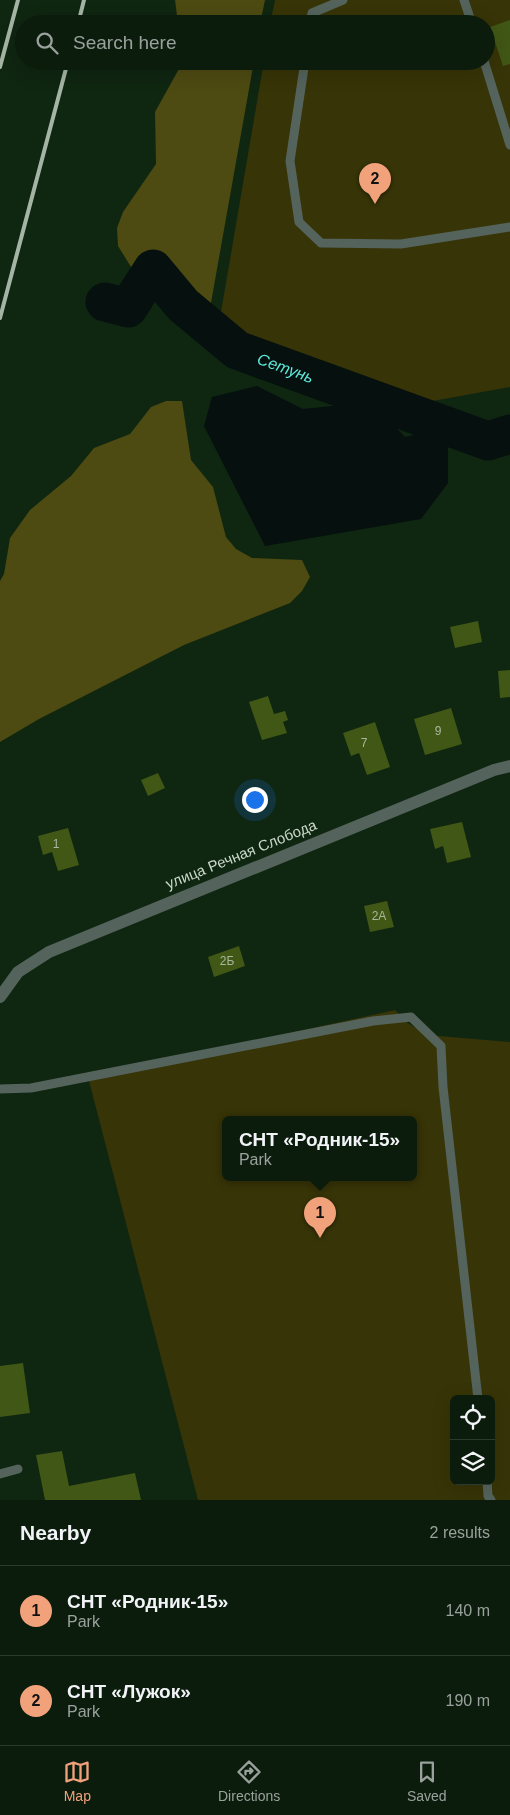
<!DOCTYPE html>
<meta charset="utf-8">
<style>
body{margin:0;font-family:Helvetica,sans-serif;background:#142516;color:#f1f3f6}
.controls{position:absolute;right:15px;bottom:15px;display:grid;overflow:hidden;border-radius:8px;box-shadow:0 5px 20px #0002}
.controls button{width:45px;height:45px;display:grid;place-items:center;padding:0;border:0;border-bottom:1px solid #2b3a2e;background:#0b1c0d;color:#f1f3f6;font:25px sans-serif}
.you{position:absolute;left:254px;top:799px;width:18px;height:18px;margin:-12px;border:4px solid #fff;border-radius:50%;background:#1a73e8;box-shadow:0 0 0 8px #1a73e833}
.badge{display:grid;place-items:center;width:32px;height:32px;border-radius:50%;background:#f1a27b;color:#111;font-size:16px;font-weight:700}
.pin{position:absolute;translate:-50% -41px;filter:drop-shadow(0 1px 2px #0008)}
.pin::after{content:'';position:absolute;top:26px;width:18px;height:15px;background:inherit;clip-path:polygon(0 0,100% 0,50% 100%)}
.popup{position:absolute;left:222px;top:1116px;width:195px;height:65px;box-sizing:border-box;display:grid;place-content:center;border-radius:8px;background:#0b1c0d;filter:drop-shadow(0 1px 4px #0005);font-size:16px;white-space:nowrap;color:#9aa19d}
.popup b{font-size:19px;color:#f1f3f6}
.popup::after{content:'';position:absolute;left:50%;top:100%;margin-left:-10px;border:10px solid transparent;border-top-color:#0b1c0d}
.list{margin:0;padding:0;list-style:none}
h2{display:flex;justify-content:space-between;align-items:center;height:65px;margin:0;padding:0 20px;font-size:21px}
h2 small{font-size:16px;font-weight:400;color:#9aa19d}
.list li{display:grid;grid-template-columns:32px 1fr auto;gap:15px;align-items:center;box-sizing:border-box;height:90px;padding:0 20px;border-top:1px solid #2b3a2e}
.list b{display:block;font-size:19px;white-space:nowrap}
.list p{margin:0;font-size:16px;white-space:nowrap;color:#9aa19d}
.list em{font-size:16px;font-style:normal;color:#9aa19d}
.icon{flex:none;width:28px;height:28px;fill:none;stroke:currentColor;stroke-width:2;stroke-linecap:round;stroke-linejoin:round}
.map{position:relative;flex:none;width:510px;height:1500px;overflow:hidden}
.search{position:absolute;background:#0b1c0d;box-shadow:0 5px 20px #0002;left:15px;right:15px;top:15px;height:55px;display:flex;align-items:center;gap:12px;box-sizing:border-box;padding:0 18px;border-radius:28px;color:#9aa19d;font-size:19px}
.sheet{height:245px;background:#0b1c0d}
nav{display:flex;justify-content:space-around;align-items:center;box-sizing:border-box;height:70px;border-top:1px solid #2b3a2e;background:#0b1c0d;font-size:14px;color:#9aa19d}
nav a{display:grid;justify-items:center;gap:2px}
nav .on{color:#f1a27b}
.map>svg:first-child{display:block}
.green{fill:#373407;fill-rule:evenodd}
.forest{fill:#4d4a12}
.water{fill:#05100f}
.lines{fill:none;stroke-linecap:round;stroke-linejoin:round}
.river{stroke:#05100f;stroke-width:39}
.building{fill:#415715}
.lane{stroke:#54635c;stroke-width:9}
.street{stroke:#54635c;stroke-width:12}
.rail{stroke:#a5b5a5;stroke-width:4}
.labels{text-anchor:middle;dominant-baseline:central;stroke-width:5;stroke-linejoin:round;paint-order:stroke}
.number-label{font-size:12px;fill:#a8b89d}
.street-label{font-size:15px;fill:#cad8ca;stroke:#0f2611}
.water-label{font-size:16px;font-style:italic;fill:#5ceadb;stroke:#0f2611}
</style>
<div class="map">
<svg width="510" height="1500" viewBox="0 0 510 1500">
<rect width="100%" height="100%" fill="#0f2611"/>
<g class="green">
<path d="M 275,0 L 510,0 L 510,387 L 427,402 L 215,347 L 264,61 L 486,61 L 486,24 L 270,24 Z"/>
<path d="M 395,1010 L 408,1023 L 427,1035 L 510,1042 L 510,1500 L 198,1500 L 88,1077 ZM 226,1119 L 414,1119 L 414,1177 L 226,1177 ZM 454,1399 L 491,1399 L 491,1481 L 454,1481 Z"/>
</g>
<g class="forest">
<path d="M 175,0 L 265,0 L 260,24 L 178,24 Z"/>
<path d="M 181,61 L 254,61 L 209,314 L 191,308 L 180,296 L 146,291 L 118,246 L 117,228 L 123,212 L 156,164 L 155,112 L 180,67 Z"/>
<path d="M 166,401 L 182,401 L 191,460 L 213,487 L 226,537 L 236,549 L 252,558 L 302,560 L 310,577 L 302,591 L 290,603 L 184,645 L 39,719 L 0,742 L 0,581 L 4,574 L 10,538 L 30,510 L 71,476 L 94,448 L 130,434 L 151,407 Z"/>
</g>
<path class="water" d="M 257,386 L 303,409 L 332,406 L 378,409 L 405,437 L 448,427 L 448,483 L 421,519 L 265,546 L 204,426 L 212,397 Z"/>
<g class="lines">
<path class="river" id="s1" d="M 105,302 L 128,308 L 153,269 L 183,305 L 237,350 L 488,441 L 510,434"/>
</g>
<g class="building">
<path d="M 510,20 L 510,64 L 503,66 L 490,27 Z"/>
<path d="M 478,621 L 482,642 L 455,648 L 450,627 Z"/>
<path d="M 510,670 L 510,697 L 500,698 L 498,671 Z"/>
<path d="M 268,696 L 274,714 L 285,711 L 288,720 L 283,722 L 287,733 L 262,740 L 249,702 Z"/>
<path d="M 451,708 L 462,744 L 425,755 L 414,719 Z"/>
<path d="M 375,722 L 390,767 L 367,775 L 359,753 L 351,756 L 343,733 Z"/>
<path d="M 158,773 L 165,788 L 148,796 L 141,780 Z"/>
<path d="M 462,822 L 471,857 L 447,863 L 443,846 L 435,849 L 430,829 Z"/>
<path d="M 68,828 L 79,865 L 58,871 L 52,852 L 43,855 L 38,836 Z"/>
<path d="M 387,901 L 394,927 L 370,932 L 364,906 Z"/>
<path d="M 239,946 L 245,966 L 214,977 L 208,957 Z"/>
<path d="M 23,1363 L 30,1413 L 0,1417 L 0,1366 Z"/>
<path d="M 62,1451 L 69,1486 L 135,1473 L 141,1500 L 45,1500 L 36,1455 Z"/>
</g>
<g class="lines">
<g class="lane">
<path d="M 464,0 L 472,24"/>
<path d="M 310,24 L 312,13 L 343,0"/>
<path d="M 305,61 L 290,161 L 299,222 L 321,243 L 401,244 L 510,227"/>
<path d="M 484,61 L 510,145"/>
<path d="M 0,1089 L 31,1088 L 373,1021 L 411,1017 L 441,1046 L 443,1087 L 478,1399"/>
<path d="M 0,1474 L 18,1469"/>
<path d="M 487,1481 L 488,1496 L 491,1500"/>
</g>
<path class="street" d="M 0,997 L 18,972 L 49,952 L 494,770 L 510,766"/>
<g class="rail">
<path d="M 78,24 L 84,0"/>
<path d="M 0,67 L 18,0"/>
<path d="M 0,318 L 68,61"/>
</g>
</g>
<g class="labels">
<g class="number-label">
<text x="438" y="731">9</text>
<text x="364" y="743">7</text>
<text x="56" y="844">1</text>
<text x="379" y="916">2А</text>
<text x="227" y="961">2Б</text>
</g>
<g class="street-label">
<text transform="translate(241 854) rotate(-22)">улица Речная Слобода</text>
</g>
<g class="water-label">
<text stroke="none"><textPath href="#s1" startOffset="239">Сетунь</textPath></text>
</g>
</g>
</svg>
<div class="controls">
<button><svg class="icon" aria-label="locate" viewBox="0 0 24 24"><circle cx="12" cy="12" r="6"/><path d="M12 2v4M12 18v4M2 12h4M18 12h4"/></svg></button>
<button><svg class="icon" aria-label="layers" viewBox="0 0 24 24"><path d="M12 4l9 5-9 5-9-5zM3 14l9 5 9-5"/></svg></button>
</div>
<div class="you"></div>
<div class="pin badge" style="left:320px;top:1238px">1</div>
<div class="popup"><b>СНТ «Родник-15»</b>Park</div>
<div class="pin badge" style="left:375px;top:204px">2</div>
<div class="search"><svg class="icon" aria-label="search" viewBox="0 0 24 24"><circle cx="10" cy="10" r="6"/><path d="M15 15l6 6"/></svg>Search here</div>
</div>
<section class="sheet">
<h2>Nearby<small>2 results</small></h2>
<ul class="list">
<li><span class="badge">1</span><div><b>СНТ «Родник-15»</b><p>Park</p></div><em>140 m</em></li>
<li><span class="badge">2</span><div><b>СНТ «Лужок»</b><p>Park</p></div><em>190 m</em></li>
</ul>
</section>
<nav>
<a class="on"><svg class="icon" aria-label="map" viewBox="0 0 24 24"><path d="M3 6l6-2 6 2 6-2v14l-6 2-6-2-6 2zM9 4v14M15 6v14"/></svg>Map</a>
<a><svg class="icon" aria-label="directions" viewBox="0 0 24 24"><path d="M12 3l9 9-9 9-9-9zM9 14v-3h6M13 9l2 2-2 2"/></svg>Directions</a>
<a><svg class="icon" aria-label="saved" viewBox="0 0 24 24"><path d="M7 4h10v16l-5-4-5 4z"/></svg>Saved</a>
</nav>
